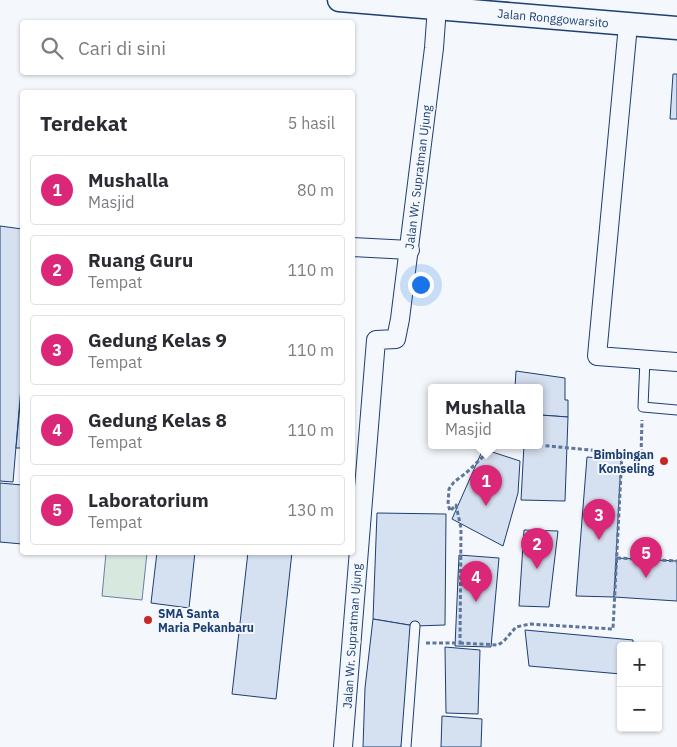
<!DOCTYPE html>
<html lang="id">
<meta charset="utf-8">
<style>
body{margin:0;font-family:"IBM Plex Sans",sans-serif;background:#f2f2f3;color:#2b2b33}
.controls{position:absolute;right:15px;bottom:15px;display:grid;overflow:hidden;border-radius:5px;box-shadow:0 1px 4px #0004}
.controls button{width:45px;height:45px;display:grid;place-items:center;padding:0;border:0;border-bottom:1px solid #e1e1e2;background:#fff;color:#2b2b33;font:25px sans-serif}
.you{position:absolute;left:420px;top:284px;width:18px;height:18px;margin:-12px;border:4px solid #fff;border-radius:50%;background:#1a73e8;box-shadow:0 0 0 8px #1a73e833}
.badge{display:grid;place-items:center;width:32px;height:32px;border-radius:50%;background:#db2777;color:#fff;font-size:16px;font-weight:700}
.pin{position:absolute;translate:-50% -41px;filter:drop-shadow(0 1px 2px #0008)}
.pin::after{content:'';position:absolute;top:26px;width:18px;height:15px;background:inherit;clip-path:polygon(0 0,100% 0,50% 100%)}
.popup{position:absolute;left:428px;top:384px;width:115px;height:65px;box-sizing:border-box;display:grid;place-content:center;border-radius:5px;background:#fff;filter:drop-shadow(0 1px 4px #0005);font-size:16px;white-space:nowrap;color:#7c7c81}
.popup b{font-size:19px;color:#2b2b33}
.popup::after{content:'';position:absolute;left:50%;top:100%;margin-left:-10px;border:10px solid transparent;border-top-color:#fff}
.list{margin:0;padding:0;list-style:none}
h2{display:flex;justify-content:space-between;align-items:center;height:65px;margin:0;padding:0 20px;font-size:21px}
h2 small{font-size:16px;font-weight:400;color:#7c7c81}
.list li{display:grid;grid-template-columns:32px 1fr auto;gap:15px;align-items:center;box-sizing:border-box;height:70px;margin:0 10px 10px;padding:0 10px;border:1px solid #e1e1e2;border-radius:5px}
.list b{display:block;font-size:19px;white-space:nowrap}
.list p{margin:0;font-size:16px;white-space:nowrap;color:#7c7c81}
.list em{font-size:16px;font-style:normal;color:#7c7c81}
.icon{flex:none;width:28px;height:28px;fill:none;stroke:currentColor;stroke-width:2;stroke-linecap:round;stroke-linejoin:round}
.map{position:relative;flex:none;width:677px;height:747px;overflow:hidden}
.search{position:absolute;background:#fff;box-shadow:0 1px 4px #0004;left:20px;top:20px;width:335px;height:55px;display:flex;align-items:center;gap:12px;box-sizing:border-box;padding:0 18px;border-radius:5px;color:#7c7c81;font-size:19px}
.panel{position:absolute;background:#fff;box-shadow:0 1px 4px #0004;left:20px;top:90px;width:335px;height:465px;border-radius:5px}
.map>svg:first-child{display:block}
.green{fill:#d7e8df;stroke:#687fa3}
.building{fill:#d5e0f0;stroke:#1d3f73}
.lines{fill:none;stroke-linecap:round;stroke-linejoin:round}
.service-casing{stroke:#1d3f73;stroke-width:11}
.minor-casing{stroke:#1d3f73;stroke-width:20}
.tertiary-casing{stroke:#1d3f73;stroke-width:25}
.path{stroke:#5e769c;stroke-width:3;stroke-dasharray:4 2.5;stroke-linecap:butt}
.service{stroke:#f4f7fb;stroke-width:9}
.minor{stroke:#f4f7fb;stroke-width:18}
.tertiary{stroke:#f4f7fb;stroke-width:22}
.poi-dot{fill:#c62828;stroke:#f4f7fb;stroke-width:2}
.labels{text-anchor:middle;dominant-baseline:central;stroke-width:4;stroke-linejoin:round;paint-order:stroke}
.street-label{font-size:12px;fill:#1d3f73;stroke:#f4f7fb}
.poi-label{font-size:12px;font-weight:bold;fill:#1d3f73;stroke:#f4f7fb;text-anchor:end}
</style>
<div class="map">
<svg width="677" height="747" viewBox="0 0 677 747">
<rect width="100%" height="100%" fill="#f4f7fb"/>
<path class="green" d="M 106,553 L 147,553 L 142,600 L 102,596 Z"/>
<g class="building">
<path d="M 673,74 L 677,74 L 677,119 L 670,119 Z"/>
<path d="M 0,226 L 22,229 L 22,375 L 13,482 L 0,481 Z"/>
<path d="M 516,371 L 565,378 L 565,400 L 568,400 L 568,417 L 540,415 L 540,387 L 515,387 Z"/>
<path d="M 20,405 L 22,405 L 22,448 L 16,448 Z"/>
<path d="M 540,415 L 568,417 L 565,501 L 521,500 L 524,445 L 540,445 Z"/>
<path d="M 483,449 L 520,461 L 518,493 L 503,546 L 452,519 Z"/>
<path d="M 587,457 L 621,460 L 614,597 L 576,596 Z"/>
<path d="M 0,483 L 22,485 L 22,544 L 0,542 Z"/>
<path d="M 377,513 L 446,514 L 445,625 L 415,626 L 373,619 Z"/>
<path d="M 524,530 L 558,531 L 549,607 L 519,606 Z"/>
<path d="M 157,552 L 195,552 L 189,608 L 151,603 Z"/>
<path d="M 248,552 L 292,552 L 276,699 L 232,694 Z"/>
<path d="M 459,555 L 499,558 L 491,647 L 455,646 Z"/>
<path d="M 617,558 L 677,561 L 677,601 L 614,597 Z"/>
<path d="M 373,619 L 415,626 L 401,747 L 363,747 L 365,688 Z"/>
<path d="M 525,630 L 633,640 L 633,646 L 621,646 L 621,674 L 529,666 Z"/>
<path d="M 445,647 L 480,650 L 478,714 L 446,713 Z"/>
<path d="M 442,716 L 482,719 L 481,747 L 441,747 Z"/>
</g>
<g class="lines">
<g class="service-casing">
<g id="service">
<path d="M 645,359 L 643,407 L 677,410"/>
<path d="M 406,747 L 415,626"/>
</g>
</g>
<g class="minor-casing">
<g id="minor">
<path d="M 628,25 L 597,356 L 677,362"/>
<path d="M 352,247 L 410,250"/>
<path d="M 343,747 L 376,340 L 396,339 L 400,319 L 434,48 L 437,7"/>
</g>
</g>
<g class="tertiary-casing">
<path id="tertiary" d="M 339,0 L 677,28"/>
</g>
<g class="path">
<path d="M 539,445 L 641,455 L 642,420"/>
<path d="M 617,558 L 677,561"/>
<path d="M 426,643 L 460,643 L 461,528 L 456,505 L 450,511 L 448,504 L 449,489 L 454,482 L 466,473 L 495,445"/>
<path d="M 460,643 L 498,645 L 504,641 L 516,627 L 530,624 L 613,629 L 622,453"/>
</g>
<use href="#service" class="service"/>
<use href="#minor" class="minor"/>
<use href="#tertiary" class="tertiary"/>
</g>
<g class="poi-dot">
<circle cx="664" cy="461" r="5"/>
<circle cx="148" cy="620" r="5"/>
</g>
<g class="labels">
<g class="street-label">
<text transform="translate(553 18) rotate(5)">Jalan Ronggowarsito</text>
<text transform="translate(418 177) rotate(-83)">Jalan Wr. Supratman Ujung</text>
<text transform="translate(352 636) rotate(-86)">Jalan Wr. Supratman Ujung</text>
</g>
<g class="poi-label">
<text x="654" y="454">Bimbingan<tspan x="654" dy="14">Konseling</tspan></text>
<text x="158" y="613" text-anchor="start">SMA Santa<tspan x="158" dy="14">Maria Pekanbaru</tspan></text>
</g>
</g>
</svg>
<div class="controls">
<button>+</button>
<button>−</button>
</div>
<div class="you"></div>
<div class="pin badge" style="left:486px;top:506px">1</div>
<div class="popup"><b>Mushalla</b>Masjid</div>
<div class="pin badge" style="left:537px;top:569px">2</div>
<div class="pin badge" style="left:599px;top:540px">3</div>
<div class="pin badge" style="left:476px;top:602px">4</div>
<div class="pin badge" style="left:646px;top:578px">5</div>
<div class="search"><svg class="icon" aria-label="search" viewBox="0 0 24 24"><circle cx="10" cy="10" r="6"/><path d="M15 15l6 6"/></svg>Cari di sini</div>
<section class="panel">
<h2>Terdekat<small>5 hasil</small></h2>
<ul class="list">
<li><span class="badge">1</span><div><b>Mushalla</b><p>Masjid</p></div><em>80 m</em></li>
<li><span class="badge">2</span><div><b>Ruang Guru</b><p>Tempat</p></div><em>110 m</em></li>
<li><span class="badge">3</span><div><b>Gedung Kelas 9</b><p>Tempat</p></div><em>110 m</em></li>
<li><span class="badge">4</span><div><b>Gedung Kelas 8</b><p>Tempat</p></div><em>110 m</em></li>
<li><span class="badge">5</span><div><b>Laboratorium</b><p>Tempat</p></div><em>130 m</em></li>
</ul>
</section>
</div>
